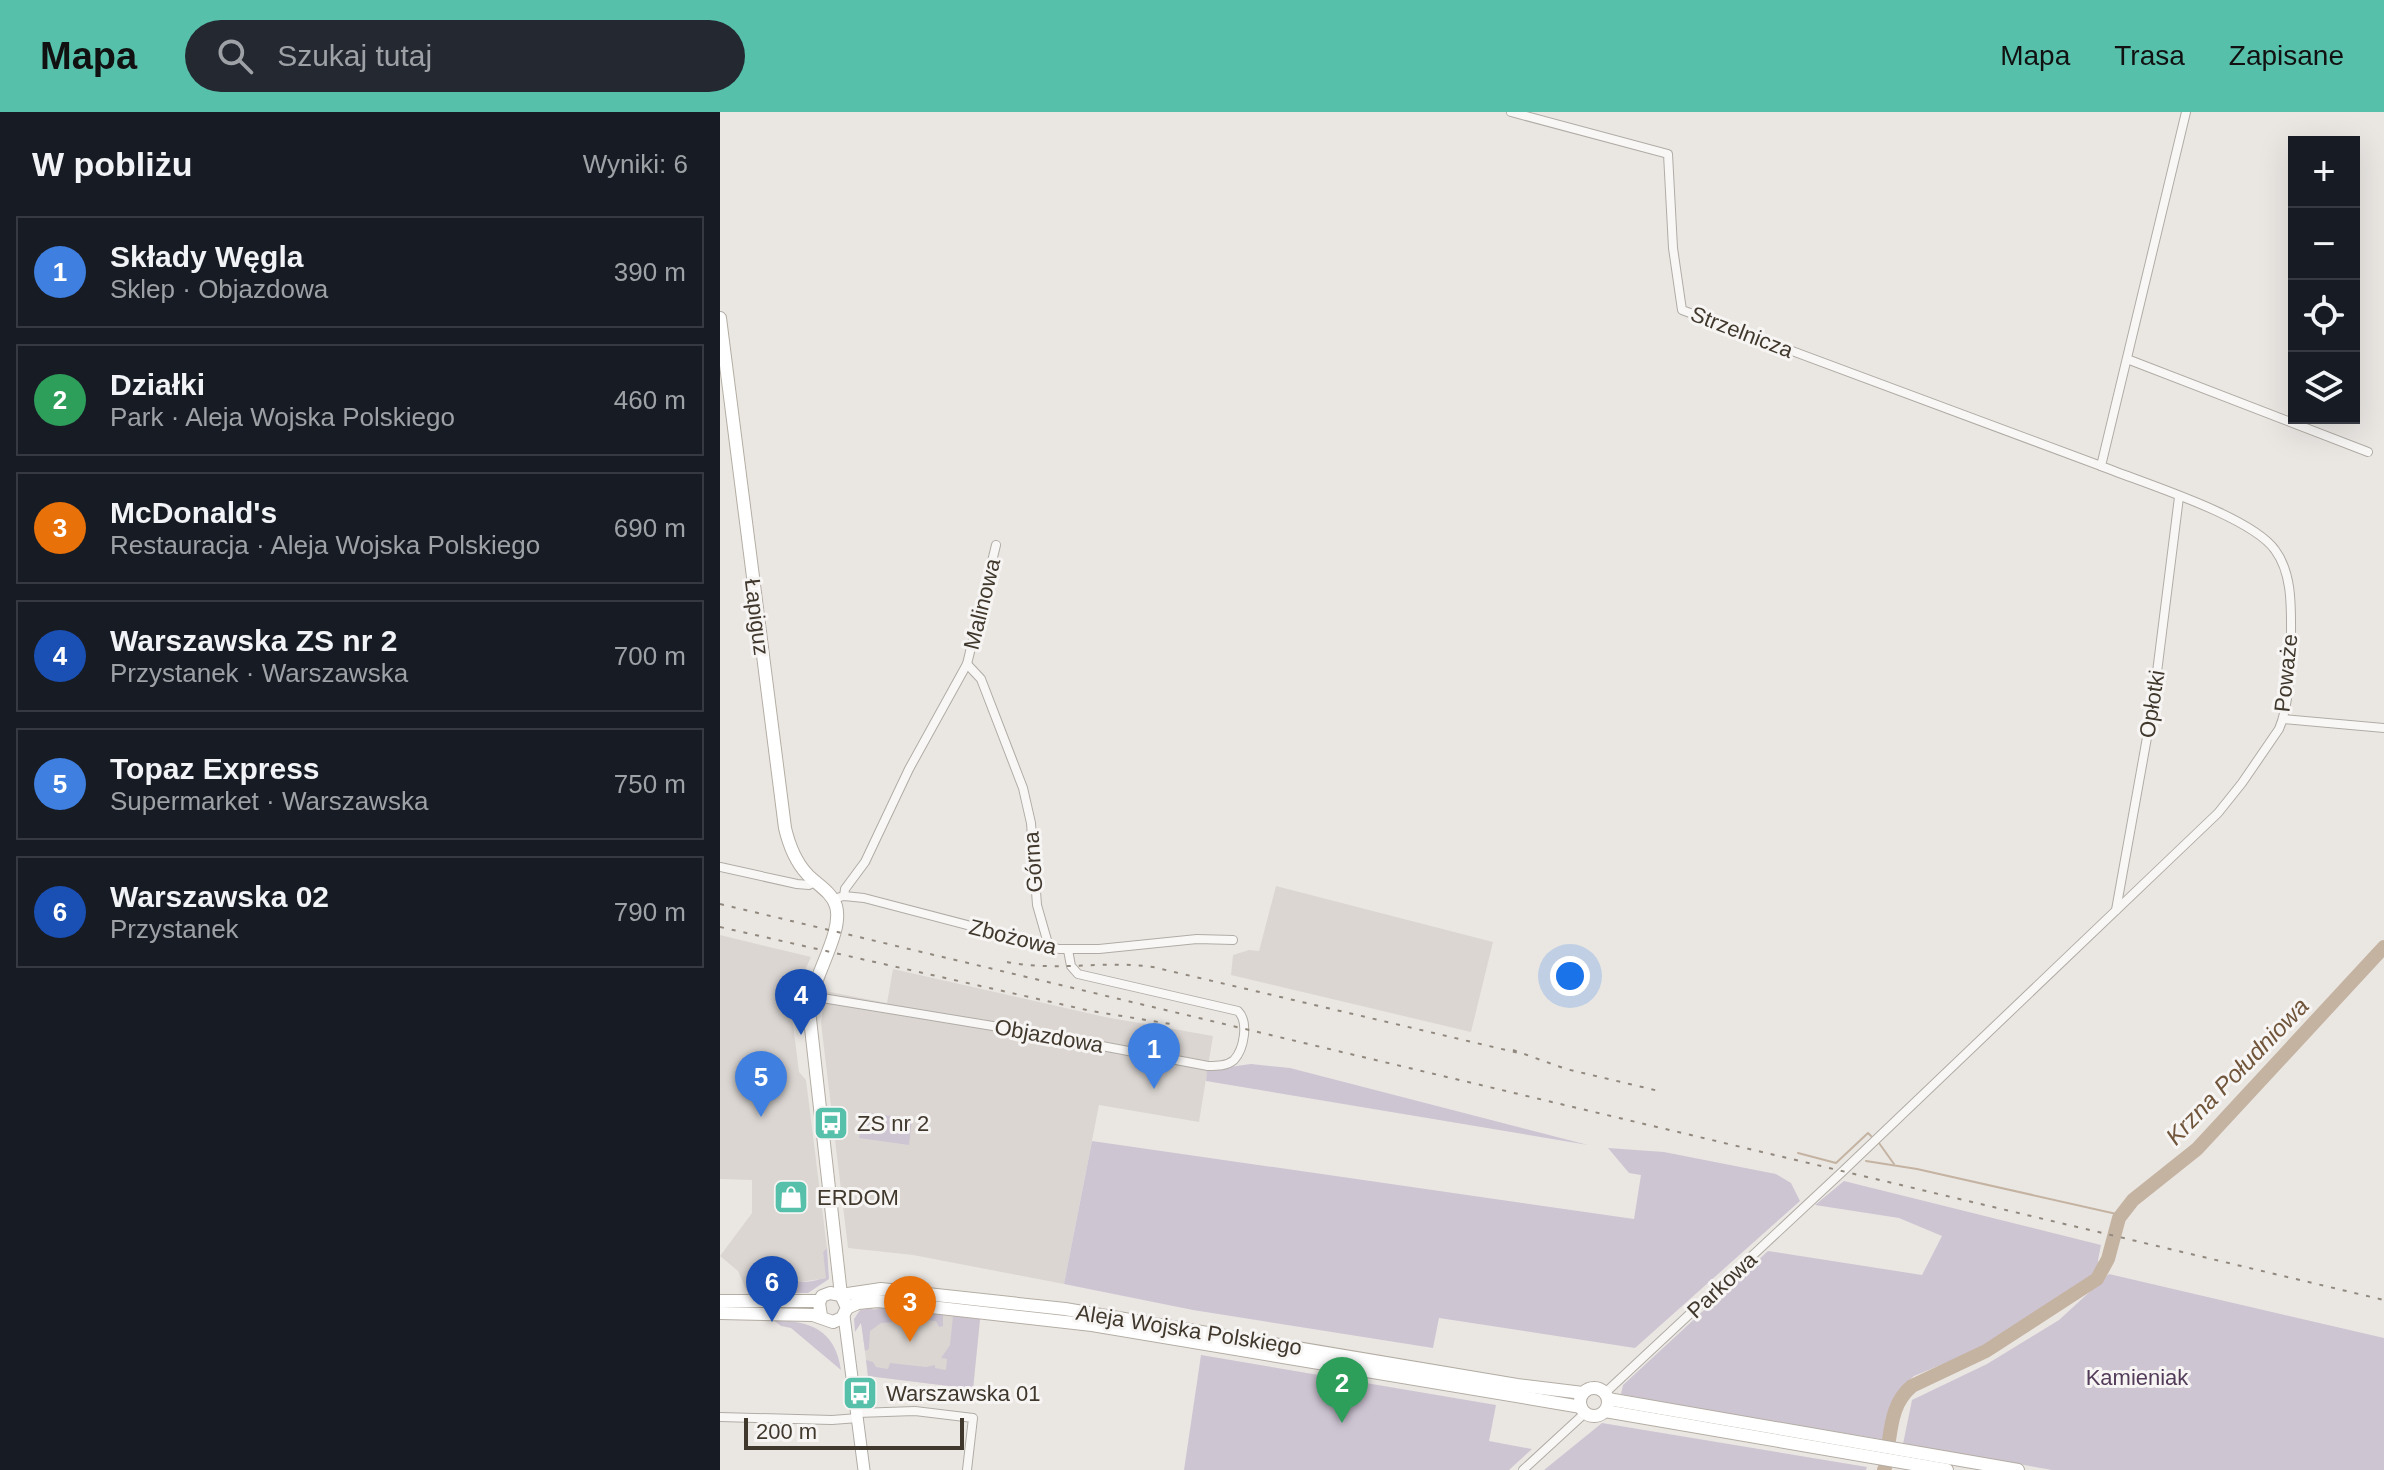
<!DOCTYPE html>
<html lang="pl">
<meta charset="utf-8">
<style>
body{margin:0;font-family:Arial,sans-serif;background:#242831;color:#f1f3f6}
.controls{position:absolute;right:24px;top:24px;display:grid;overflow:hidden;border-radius:0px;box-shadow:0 8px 32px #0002}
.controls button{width:72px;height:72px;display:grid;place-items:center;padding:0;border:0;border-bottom:2px solid #363941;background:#171b24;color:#f1f3f6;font:40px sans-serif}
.scale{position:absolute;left:24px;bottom:20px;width:220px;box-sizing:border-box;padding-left:8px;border:4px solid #40382d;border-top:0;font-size:22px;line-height:28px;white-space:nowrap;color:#40382d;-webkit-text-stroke:6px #f7f5f3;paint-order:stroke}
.you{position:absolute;left:850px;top:864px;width:28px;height:28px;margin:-20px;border:6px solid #fff;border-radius:50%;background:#1a73e8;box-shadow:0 0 0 12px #1a73e833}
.badge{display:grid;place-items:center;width:52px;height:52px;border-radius:50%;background:#57c0aa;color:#fff;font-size:26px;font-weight:700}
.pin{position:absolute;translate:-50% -66px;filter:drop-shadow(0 2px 4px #0008)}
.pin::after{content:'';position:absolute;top:42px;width:28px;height:24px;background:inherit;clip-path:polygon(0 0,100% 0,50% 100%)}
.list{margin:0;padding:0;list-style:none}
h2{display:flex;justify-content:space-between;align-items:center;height:104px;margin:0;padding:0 32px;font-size:34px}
h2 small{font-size:26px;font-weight:400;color:#9ea1a6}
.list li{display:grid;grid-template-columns:52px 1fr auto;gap:24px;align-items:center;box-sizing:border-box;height:112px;margin:0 16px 16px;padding:0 16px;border:2px solid #363941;border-radius:0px}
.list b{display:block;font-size:30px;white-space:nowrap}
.list p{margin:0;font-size:26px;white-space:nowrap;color:#9ea1a6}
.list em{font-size:26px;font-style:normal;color:#9ea1a6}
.icon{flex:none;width:44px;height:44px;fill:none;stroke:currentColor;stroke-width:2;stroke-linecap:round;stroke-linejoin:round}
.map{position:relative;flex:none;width:1664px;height:1358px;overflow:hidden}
header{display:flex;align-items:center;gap:48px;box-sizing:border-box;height:112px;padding:0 40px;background:#57c0aa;color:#111}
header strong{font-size:38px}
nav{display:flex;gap:44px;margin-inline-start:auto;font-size:28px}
.search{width:560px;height:72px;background:#242831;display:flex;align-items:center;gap:20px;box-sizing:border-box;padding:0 28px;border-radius:44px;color:#9ea1a6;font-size:30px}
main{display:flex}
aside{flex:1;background:#171b24}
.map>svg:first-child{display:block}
.built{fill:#dbd6d2}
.green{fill:#cec5d3}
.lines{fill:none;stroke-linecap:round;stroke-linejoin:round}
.stream{stroke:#c5b3a2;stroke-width:2}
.river{stroke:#c5b3a2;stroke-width:14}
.street-casing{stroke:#b0aca5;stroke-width:10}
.secondary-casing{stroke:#b0aca5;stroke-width:13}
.primary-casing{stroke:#b4ada4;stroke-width:14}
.street{stroke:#f8f7f6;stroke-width:8}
.secondary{stroke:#fff;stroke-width:11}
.primary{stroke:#fff;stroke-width:12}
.rail{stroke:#92897e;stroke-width:2;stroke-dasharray:4 8;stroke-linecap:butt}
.labels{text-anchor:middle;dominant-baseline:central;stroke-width:6;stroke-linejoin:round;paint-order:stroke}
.street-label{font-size:22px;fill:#40382d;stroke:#f7f5f3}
.poi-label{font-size:22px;fill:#40382d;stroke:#f7f5f3;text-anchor:start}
.park-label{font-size:22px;fill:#533c5a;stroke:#f7f5f3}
.water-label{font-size:24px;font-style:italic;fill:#70553b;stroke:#f7f5f3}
</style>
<header>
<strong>Mapa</strong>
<div class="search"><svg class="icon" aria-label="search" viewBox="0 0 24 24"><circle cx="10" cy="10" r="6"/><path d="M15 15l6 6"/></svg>Szukaj tutaj</div>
<nav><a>Mapa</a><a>Trasa</a><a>Zapisane</a></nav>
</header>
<main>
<aside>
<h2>W pobliżu<small>Wyniki: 6</small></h2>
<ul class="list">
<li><span class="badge" style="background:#3f7fe0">1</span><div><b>Składy Węgla</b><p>Sklep · Objazdowa</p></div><em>390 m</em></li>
<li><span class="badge" style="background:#2e9e5b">2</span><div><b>Działki</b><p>Park · Aleja Wojska Polskiego</p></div><em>460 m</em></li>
<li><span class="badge" style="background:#e8710a">3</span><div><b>McDonald's</b><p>Restauracja · Aleja Wojska Polskiego</p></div><em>690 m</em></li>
<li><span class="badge" style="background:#1a4fb4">4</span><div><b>Warszawska ZS nr 2</b><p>Przystanek · Warszawska</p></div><em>700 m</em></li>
<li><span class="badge" style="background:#3f7fe0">5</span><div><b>Topaz Express</b><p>Supermarket · Warszawska</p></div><em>750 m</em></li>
<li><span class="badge" style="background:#1a4fb4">6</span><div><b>Warszawska 02</b><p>Przystanek</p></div><em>790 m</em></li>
</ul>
</aside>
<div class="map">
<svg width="1664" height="1358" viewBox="0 0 1664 1358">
<rect width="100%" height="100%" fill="#eae7e3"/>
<g class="built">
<path d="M 556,774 L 773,830 L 751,920 L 511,863 L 513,843 L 529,838 L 539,839 Z"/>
<path d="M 0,823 L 91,845 L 75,881 L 72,904 L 79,960 L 86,968 L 107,1136 L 103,1140 L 107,1166 L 81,1170 L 66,1163 L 56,1164 L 47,1177 L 26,1177 L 18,1159 L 0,1144 L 32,1101 L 32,1068 L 0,1067 Z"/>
<path d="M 173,857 L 385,905 L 493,924 L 479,1010 L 379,993 L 344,1172 L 193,1143 L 128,1136 L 101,911 L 103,896 L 100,878 L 167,891 Z"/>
<path d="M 161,1196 L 260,1207 L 253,1277 L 148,1264 L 140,1198 Z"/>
</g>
<g class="green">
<path d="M 531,952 L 570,956 L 868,1033 L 486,969 L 487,958 Z"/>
<path d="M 143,1000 L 192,1007 L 189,1033 L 139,1026 Z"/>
<path d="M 372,1029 L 914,1107 L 921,1063 L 909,1061 L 888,1036 L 944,1040 L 1056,1062 L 1071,1071 L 1080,1089 L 915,1236 L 719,1206 L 713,1236 L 473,1198 L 344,1172 Z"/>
<path d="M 1124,1069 L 1381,1133 L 1378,1148 L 1380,1156 L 1363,1171 L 1252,1240 L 1194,1264 L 1179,1278 L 1170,1293 L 1165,1328 L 915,1286 L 901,1282 L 903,1273 L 1048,1139 L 1202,1163 L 1222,1124 L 1179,1106 L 1095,1093 Z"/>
<path d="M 107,1136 L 109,1167 L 88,1181 L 28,1180 L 26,1177 L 47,1177 L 56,1164 C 67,1162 73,1170 84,1170 C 91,1170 99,1167 106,1166 L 103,1140 Z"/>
<path d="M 1389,1162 L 1664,1226 L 1664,1358 L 1332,1358 L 1183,1332 L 1192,1288 L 1267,1252 L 1339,1208 Z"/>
<path d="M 152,1196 L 153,1198 L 161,1196 L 223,1203 L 223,1214 L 219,1215 L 216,1209 L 179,1205 L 177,1206 L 178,1210 L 161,1211 L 150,1219 L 149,1237 L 145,1239 L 141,1211 L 135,1220 L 134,1207 L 140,1198 Z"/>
<path d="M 233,1204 L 260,1207 L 253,1277 L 148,1264 L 146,1248 L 153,1250 L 156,1255 L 168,1257 L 170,1251 L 206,1255 L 215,1253 L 215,1256 L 226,1258 L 227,1247 L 221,1246 L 230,1233 Z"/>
<path d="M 53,1208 C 90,1209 115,1217 121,1258 L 71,1216 L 61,1214 Z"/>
<path d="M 481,1243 L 776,1293 L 769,1329 L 812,1337 L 789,1358 L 464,1358 Z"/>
<path d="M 882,1311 L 1147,1355 L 1146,1358 L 824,1358 Z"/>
</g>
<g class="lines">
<g class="stream">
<path d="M 1159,1031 L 1174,1052"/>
<path d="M 1078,1041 L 1116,1051 L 1148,1021 L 1151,1024"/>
<path d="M 1146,1049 L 1197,1057 L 1401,1103"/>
</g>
<g class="river">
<path d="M 1169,1328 C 1172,1307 1175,1288 1192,1274 L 1266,1239 L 1377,1167 L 1388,1147 L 1399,1106 L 1413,1088 L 1477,1037 L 1664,835"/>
<path d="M 1164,1358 L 1165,1356"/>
</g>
<g class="street-casing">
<g id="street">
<path d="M 791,0 L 948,42 L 953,136 L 962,198 L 1381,354"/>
<path d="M 1407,247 L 1648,340"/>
<path d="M 247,552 L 261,567 L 303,676 L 311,711 L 317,793 L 329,835"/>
<path d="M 1563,607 L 1664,616"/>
<path d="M 0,755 L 77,772 L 89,773 L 95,770"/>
<path d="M 124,784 L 125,777 L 145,750 L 189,657 L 247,552 L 276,433"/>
<path d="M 113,787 L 124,784 L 144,786 L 339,837 L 379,837 L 477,827 L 513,828"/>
<path d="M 1396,798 L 1433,592 L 1459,385"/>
<path d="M 90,884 L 291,917 L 488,954 C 497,954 507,954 514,948 C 524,937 529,910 518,899 L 358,862 L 351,854 L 348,838"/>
<path d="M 885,1281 L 1122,1060 L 1498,701 L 1522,671 L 1559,617 C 1570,591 1570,554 1571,526 C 1571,498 1573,462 1555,438 C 1531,404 1423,371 1381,354 L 1466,0"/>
<path d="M 137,1301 L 195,1299 L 253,1306 L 247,1358"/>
<path d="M 0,1305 L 112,1308 L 138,1306"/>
<path d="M 803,1358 L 865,1301"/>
</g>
</g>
<g class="secondary-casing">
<path id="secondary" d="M 124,1204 L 144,1358"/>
</g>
<g class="primary-casing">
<g id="primary">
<path d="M 0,206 L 65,716 C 69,733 75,749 87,762 C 96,772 112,780 116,794 C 124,821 91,867 89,898 L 121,1183 L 127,1196 L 122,1206 L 113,1210 L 93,1203 L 0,1201"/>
<path d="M 0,1189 L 99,1189"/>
<path d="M 127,1196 L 138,1191 L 158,1189 L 372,1213 L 861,1295"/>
<path d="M 101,1204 L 99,1191 L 102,1184 L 110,1181 L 121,1183 L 161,1177 L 345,1197 L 797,1273 L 863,1281"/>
<circle cx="874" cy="1290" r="14"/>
<path d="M 888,1287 L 1298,1358"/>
<path d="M 885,1299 L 1227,1358"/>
</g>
</g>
<use href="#street" class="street"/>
<use href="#secondary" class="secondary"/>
<use href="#primary" class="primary"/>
<g class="rail">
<path d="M 0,792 L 1664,1188"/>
<path d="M 0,815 L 371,899 L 457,913"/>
<path d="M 287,850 C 336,860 384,848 433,855 L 803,942"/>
<path d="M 793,938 L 846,957 L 939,979"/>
</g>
</g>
<defs>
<g id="bus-square" transform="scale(1.8)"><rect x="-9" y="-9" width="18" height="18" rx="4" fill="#57c0aa" stroke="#f7f5f3"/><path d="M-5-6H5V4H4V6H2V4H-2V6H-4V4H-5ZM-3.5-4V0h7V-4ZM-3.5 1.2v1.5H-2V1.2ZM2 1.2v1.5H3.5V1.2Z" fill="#fff"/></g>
<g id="shop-square" transform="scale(1.8)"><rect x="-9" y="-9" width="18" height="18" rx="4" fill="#57c0aa" stroke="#f7f5f3"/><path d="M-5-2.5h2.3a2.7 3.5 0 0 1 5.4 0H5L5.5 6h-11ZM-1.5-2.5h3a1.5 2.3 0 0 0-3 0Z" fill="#fff"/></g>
</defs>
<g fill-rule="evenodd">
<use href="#bus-square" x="111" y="1011"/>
<use href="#shop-square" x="71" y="1085"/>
<use href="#bus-square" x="140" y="1281"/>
</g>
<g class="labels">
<g class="street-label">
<text transform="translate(1022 220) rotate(21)">Strzelnicza</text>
<text transform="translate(262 492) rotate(-76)">Malinowa</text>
<text transform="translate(37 505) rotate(83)">Łapiguz</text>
<text transform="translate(1566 561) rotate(-84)">Poważe</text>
<text transform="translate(1432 592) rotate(-81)">Opłotki</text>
<text transform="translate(313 750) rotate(-94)">Górna</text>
<text transform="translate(293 825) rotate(14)">Zbożowa</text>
<text transform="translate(329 924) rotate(10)">Objazdowa</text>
<text transform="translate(1002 1173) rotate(-43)">Parkowa</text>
<text transform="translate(469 1218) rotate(9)">Aleja Wojska Polskiego</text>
</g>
<g class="poi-label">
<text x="137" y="1011">ZS nr 2</text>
<text x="97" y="1085">ERDOM</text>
<text x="166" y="1281">Warszawska 01</text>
</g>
<g class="park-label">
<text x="1417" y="1265">Kamieniak</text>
</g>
<g class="water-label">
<text transform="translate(1517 959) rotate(-46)">Krzna Południowa</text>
</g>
</g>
</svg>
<div class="controls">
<button>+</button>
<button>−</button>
<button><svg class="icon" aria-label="locate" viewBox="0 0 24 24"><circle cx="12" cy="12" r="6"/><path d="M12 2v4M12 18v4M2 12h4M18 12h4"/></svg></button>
<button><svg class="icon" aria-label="layers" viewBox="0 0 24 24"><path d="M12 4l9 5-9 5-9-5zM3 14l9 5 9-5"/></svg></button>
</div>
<div class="scale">200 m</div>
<div class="you"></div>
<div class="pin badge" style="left:434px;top:977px;background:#3f7fe0">1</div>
<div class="pin badge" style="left:622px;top:1311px;background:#2e9e5b">2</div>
<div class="pin badge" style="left:190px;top:1230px;background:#e8710a">3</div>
<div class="pin badge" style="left:81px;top:923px;background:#1a4fb4">4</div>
<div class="pin badge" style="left:41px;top:1005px;background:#3f7fe0">5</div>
<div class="pin badge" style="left:52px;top:1210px;background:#1a4fb4">6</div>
</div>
</main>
